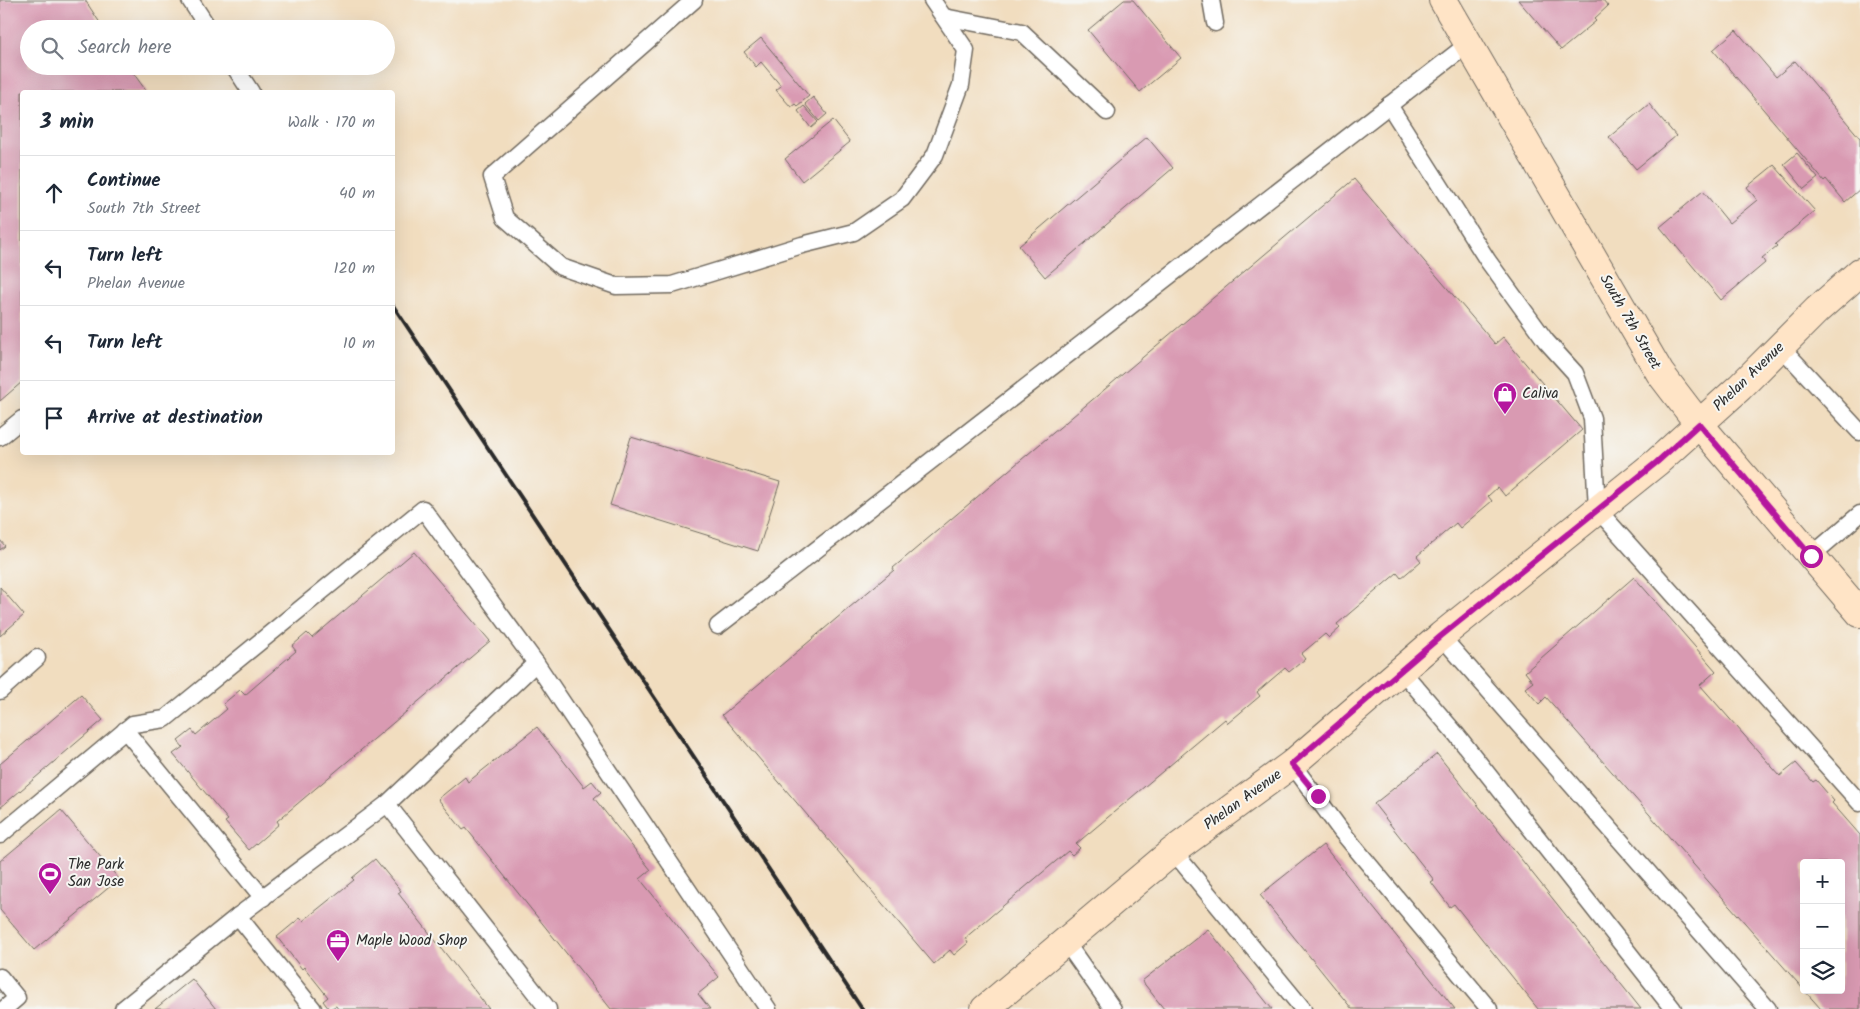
<!DOCTYPE html>
<meta charset="utf-8">
<style>
body{margin:0;font-family:Kalam,sans-serif;background:#f6f6f7;color:#1f2937}
.controls{position:absolute;right:15px;bottom:15px;display:grid;overflow:hidden;border-radius:5px;box-shadow:0 5px 20px #0002}
.controls button{width:45px;height:45px;display:grid;place-items:center;padding:0;border:0;border-bottom:1px solid #e0e1e3;background:#fff;color:#1f2937;font:25px sans-serif}
.stop{position:absolute;width:15px;height:15px;margin:-11px;border:4px solid #b5179e;border-radius:50%;background:#fff}
.stop.end{background:#b5179e;border-color:#fff;box-shadow:0 1px 5px #0008}
.list{margin:0;padding:0;list-style:none}
h2{display:flex;justify-content:space-between;align-items:center;height:65px;margin:0;padding:0 20px;font-size:21px}
h2 small{font-size:16px;font-weight:400;color:#747a83}
.list li{display:grid;grid-template-columns:32px 1fr auto;gap:15px;align-items:center;box-sizing:border-box;height:75px;padding:0 20px;border-top:1px solid #e0e1e3}
.list b{display:block;font-size:19px;white-space:nowrap}
.list p{margin:0;font-size:16px;white-space:nowrap;color:#747a83}
.list em{font-size:16px;font-style:normal;color:#747a83}
.icon{flex:none;width:28px;height:28px;fill:none;stroke:currentColor;stroke-width:2;stroke-linecap:round;stroke-linejoin:round}
.map{position:relative;flex:none;width:1860px;height:1009px;overflow:hidden}
.search{position:absolute;background:#fff;box-shadow:0 5px 20px #0002;left:20px;top:20px;width:375px;height:55px;display:flex;align-items:center;gap:12px;box-sizing:border-box;padding:0 18px;border-radius:28px;color:#747a83;font-size:19px}
.panel{position:absolute;background:#fff;box-shadow:0 5px 20px #0002;left:20px;top:90px;width:375px;height:365px;border-radius:5px}
.map>svg:first-child{display:block}
.building{fill:#d99ab2}
.lines{fill:none;stroke-linecap:round;stroke-linejoin:round}
.lane-casing{stroke:#70695f;stroke-width:19}
.secondary-casing{stroke:#70695f;stroke-width:30}
.lane{stroke:#fff;stroke-width:16}
.secondary{stroke:#ffe4c6;stroke-width:28}
.rail{stroke:#2b2b2b;stroke-width:4}
.route{stroke:#b5179e;stroke-width:6}
.labels{text-anchor:middle;dominant-baseline:central;stroke-width:4;stroke-linejoin:round;paint-order:stroke}
.street-label{font-size:15px;fill:#2b2b2b;stroke:#f6f6f2}
.poi-label{font-size:15px;fill:#2b2b2b;stroke:#f6f6f2;text-anchor:start}
</style>
<div class="map">
<svg width="1860" height="1009" viewBox="0 0 1860 1009">
<rect width="100%" height="100%" fill="#f6f6f2"/>
<filter id="ink" filterUnits="userSpaceOnUse"><feTurbulence type="fractalNoise" baseFrequency=".02" numOctaves="2"/><feDisplacementMap in="SourceGraphic" scale="10" xChannelSelector="R" yChannelSelector="G"/><feConvolveMatrix kernelMatrix="1 2 1 2 8 2 1 2 1" color-interpolation-filters="sRGB"/></filter>
<filter id="wash" filterUnits="userSpaceOnUse"><feTurbulence type="fractalNoise" baseFrequency=".0096" numOctaves="4" result="noise"/><feDisplacementMap in="SourceGraphic" scale="20" xChannelSelector="R" yChannelSelector="G"/><feGaussianBlur stdDeviation="1.12" result="paint"/><feColorMatrix in="noise" values="0 0 0 0 0 0 0 0 0 0 0 0 0 0 0 0 0 1.4 0 .05"/><feComposite in="paint" operator="in"/></filter>
<g filter="url(#wash)">
<rect width="100%" height="100%" fill="#f1ddbf"/>
<g id="blocks">
<g class="building">
<path d="M 0,0 L 85,0 L 104,29 L 29,29 L 29,66 L 136,66 L 131,70 L 147,92 L 22,92 L 22,382 L 0,401 Z"/>
<path d="M 1124,0 L 1133,0 L 1181,58 L 1140,92 L 1088,30 Z"/>
<path d="M 1518,0 L 1603,0 L 1608,6 L 1594,19 L 1596,21 L 1561,50 Z"/>
<path d="M 1736,30 L 1776,77 L 1795,61 L 1860,138 L 1860,189 L 1845,202 L 1826,179 L 1824,181 L 1713,50 Z"/>
<path d="M 761,38 L 809,96 L 797,106 L 795,104 L 791,107 L 776,90 L 781,86 L 761,62 L 756,67 L 744,52 Z"/>
<path d="M 813,97 L 827,114 L 819,121 L 805,104 Z"/>
<path d="M 1649,104 L 1676,136 L 1636,169 L 1609,137 Z"/>
<path d="M 804,106 L 818,122 L 811,128 L 798,111 Z"/>
<path d="M 833,120 L 850,142 L 802,181 L 785,159 Z"/>
<path d="M 1147,137 L 1173,168 L 1045,277 L 1019,246 Z"/>
<path d="M 1797,153 L 1818,178 L 1804,189 L 1784,164 Z"/>
<path d="M 1774,165 L 1815,211 L 1775,244 L 1777,246 L 1762,258 L 1765,263 L 1721,300 L 1660,227 L 1703,191 L 1729,223 L 1757,200 L 1747,187 Z"/>
<path d="M 1354,179 L 1495,344 L 1503,337 L 1582,430 L 1505,496 L 1498,487 L 1488,496 L 1492,501 L 1460,528 L 1456,523 L 1417,556 L 1421,561 L 1401,578 L 1397,573 L 1337,624 L 1340,628 L 1329,638 L 1325,634 L 1301,654 L 1305,659 L 1289,672 L 1285,668 L 1257,692 L 1260,696 L 1228,723 L 1225,719 L 1076,844 L 1080,848 L 1072,855 L 1068,851 L 965,938 L 968,943 L 954,955 L 950,950 L 934,964 L 722,715 L 894,570 L 893,568 Z"/>
<path d="M 631,437 L 780,482 L 758,551 L 610,505 Z"/>
<path d="M 0,540 L 5,546 L 0,550 Z"/>
<path d="M 414,552 L 490,641 L 277,821 L 279,824 L 249,850 L 225,822 L 228,820 L 173,754 L 183,747 L 178,741 L 192,730 L 196,735 L 227,709 L 223,704 L 240,690 L 245,695 L 296,651 L 292,646 L 307,633 L 312,638 Z"/>
<path d="M 1634,577 L 1716,671 L 1700,685 L 1780,776 L 1796,763 L 1813,782 L 1816,780 L 1834,801 L 1832,803 L 1860,835 L 1860,1009 L 1821,1009 L 1804,990 L 1841,990 L 1841,863 L 1804,863 L 1804,990 L 1546,697 L 1539,704 L 1525,688 L 1533,682 L 1525,672 Z"/>
<path d="M 0,587 L 24,615 L 0,636 Z"/>
<path d="M 81,695 L 103,720 L 0,808 L 0,764 Z"/>
<path d="M 537,727 L 584,787 L 592,781 L 601,792 L 594,798 L 651,870 L 640,879 L 719,977 L 698,994 L 710,1009 L 611,1009 L 466,828 L 463,830 L 438,799 L 465,777 L 468,782 Z"/>
<path d="M 1437,754 L 1641,1009 L 1538,1009 L 1454,904 L 1450,907 L 1431,882 L 1434,880 L 1374,804 Z"/>
<path d="M 61,810 L 119,879 L 34,950 L 0,910 L 0,861 Z"/>
<path d="M 1323,845 L 1455,1009 L 1352,1009 L 1260,895 Z"/>
<path d="M 375,859 L 401,891 L 398,893 L 489,1009 L 338,1009 L 336,1006 L 329,1009 L 323,1001 L 328,997 L 304,967 L 302,969 L 277,937 L 300,918 L 303,921 L 354,880 L 352,878 Z"/>
<path d="M 1208,929 L 1272,1009 L 1164,1009 L 1142,981 Z"/>
<path d="M 192,979 L 216,1009 L 155,1009 Z"/>
</g>
</g>
</g>
<g filter="url(#ink)">
<use href="#blocks" fill-opacity="0" stroke="#70695f" stroke-width="1"/>
<g class="lines">
<g class="lane-casing">
<g id="lane">
<path d="M 190,0 L 209,29"/>
<path d="M 694,0 L 492,177 L 505,218 L 561,267 L 616,286 L 672,285 L 802,245 L 854,232 L 902,199 L 935,155 L 961,85 L 966,50 L 932,0"/>
<path d="M 1211,0 L 1215,23"/>
<path d="M 944,17 L 1022,32 L 1107,112"/>
<path d="M 234,66 L 251,92"/>
<path d="M 1389,105 L 1488,261 L 1546,341 L 1575,373 L 1592,418 L 1597,509 L 1860,803"/>
<path d="M 1781,347 L 1860,432"/>
<path d="M 0,437 L 22,419"/>
<path d="M 1811,556 L 1860,514"/>
<path d="M 718,626 L 1468,44"/>
<path d="M 1441,636 L 1768,1009"/>
<path d="M 536,663 L 387,804 L 548,1009"/>
<path d="M 1401,670 L 1456,734 L 1673,1009"/>
<path d="M 0,691 L 37,658"/>
<path d="M 125,730 L 263,898"/>
<path d="M 1292,764 L 1342,832 L 1489,1009"/>
<path d="M 0,835 L 133,724 L 165,719 L 423,509 L 536,663 L 768,1009"/>
<path d="M 1173,851 L 1303,1009"/>
<path d="M 1065,941 L 1113,1009"/>
<path d="M 0,977 L 17,998 L 4,1009"/>
<path d="M 123,1009 L 238,916"/>
<path d="M 313,1009 L 238,916 L 387,804"/>
</g>
</g>
<g class="secondary-casing">
<g id="secondary">
<path d="M 1443,0 L 1660,373 L 1699,424 L 1860,613"/>
<path d="M 985,1009 L 1173,851 L 1292,764 L 1441,636 L 1657,462 L 1740,387 L 1817,310 L 1860,272"/>
</g>
</g>
<use href="#lane" class="lane"/>
<use href="#secondary" class="secondary"/>
<path class="rail" d="M 392,304 L 862,1009"/>
</g>
</g>
<g class="lines" filter="url(#ink)">
<path class="route" d="M 1318,796 L 1292,764 L 1441,636 L 1657,462 L 1699,424 L 1811,556"/>
</g>
<defs>
<g id="shop-pin" transform="scale(1.25)"><path d="M0 17L-7.5 6A9.5 9.5 0 1 1 7.5 6Z" fill="#b5179e" stroke="#f6f6f2"/><path d="M-5-2.5h2.3a2.7 3.5 0 0 1 5.4 0H5L5.5 6h-11ZM-1.5-2.5h3a1.5 2.3 0 0 0-3 0Z" fill="#fff"/></g>
<g id="stadium-pin" transform="scale(1.25)"><path d="M0 17L-7.5 6A9.5 9.5 0 1 1 7.5 6Z" fill="#b5179e" stroke="#f6f6f2"/><path d="M0-5a6.5 5 0 1 0 0 10a6.5 5 0 1 0 0-10ZM-3.5-1.8h7v3.6h-7Z" fill="#fff"/></g>
<g id="office-pin" transform="scale(1.25)"><path d="M0 17L-7.5 6A9.5 9.5 0 1 1 7.5 6Z" fill="#b5179e" stroke="#f6f6f2"/><path d="M-6-3h4V-5.5h4V-3h4V5H-6ZM-1-4.5V-3h2v-1.5ZM-6 0V1H6V0Z" fill="#fff"/></g>
</defs>
<g fill-rule="evenodd">
<use href="#shop-pin" x="1505" y="394"/>
<use href="#stadium-pin" x="50" y="874"/>
<use href="#office-pin" x="338" y="941"/>
</g>
<g class="labels">
<g class="street-label">
<text transform="translate(1630 322) rotate(60)">South 7th Street</text>
<text transform="translate(1749 377) rotate(-44)">Phelan Avenue</text>
<text transform="translate(1243 800) rotate(-36)">Phelan Avenue</text>
</g>
<g class="poi-label">
<text x="1522" y="394">Caliva</text>
<text x="68" y="865">The Park<tspan x="68" dy="17">San Jose</tspan></text>
<text x="356" y="941">Maple Wood Shop</text>
</g>
</g>
</svg>
<div class="controls">
<button>+</button>
<button>−</button>
<button><svg class="icon" aria-label="layers" viewBox="0 0 24 24"><path d="M12 4l9 5-9 5-9-5zM3 14l9 5 9-5"/></svg></button>
</div>
<div class="stop" style="left:1811px;top:556px"></div>
<div class="stop end" style="left:1318px;top:796px"></div>
<div class="search"><svg class="icon" aria-label="search" viewBox="0 0 24 24"><circle cx="10" cy="10" r="6"/><path d="M15 15l6 6"/></svg>Search here</div>
<section class="panel">
<h2>3 min<small>Walk · 170 m</small></h2>
<ul class="list">
<li><svg class="icon" aria-label="ahead" viewBox="0 0 24 24"><path d="M12 20V5M6 11l6-6 6 6"/></svg><div><b>Continue</b><p>South 7th Street</p></div><em>40 m</em></li>
<li><svg class="icon" aria-label="left" viewBox="0 0 24 24"><path d="M17 20v-9H6M10 6l-5 5 5 5"/></svg><div><b>Turn left</b><p>Phelan Avenue</p></div><em>120 m</em></li>
<li><svg class="icon" aria-label="left" viewBox="0 0 24 24"><path d="M17 20v-9H6M10 6l-5 5 5 5"/></svg><div><b>Turn left</b></div><em>10 m</em></li>
<li><svg class="icon" aria-label="arrive" viewBox="0 0 24 24"><path d="M6 21V4h12l-3 4 3 4H6"/></svg><div><b>Arrive at destination</b></div></li>
</ul>
</section>
</div>
